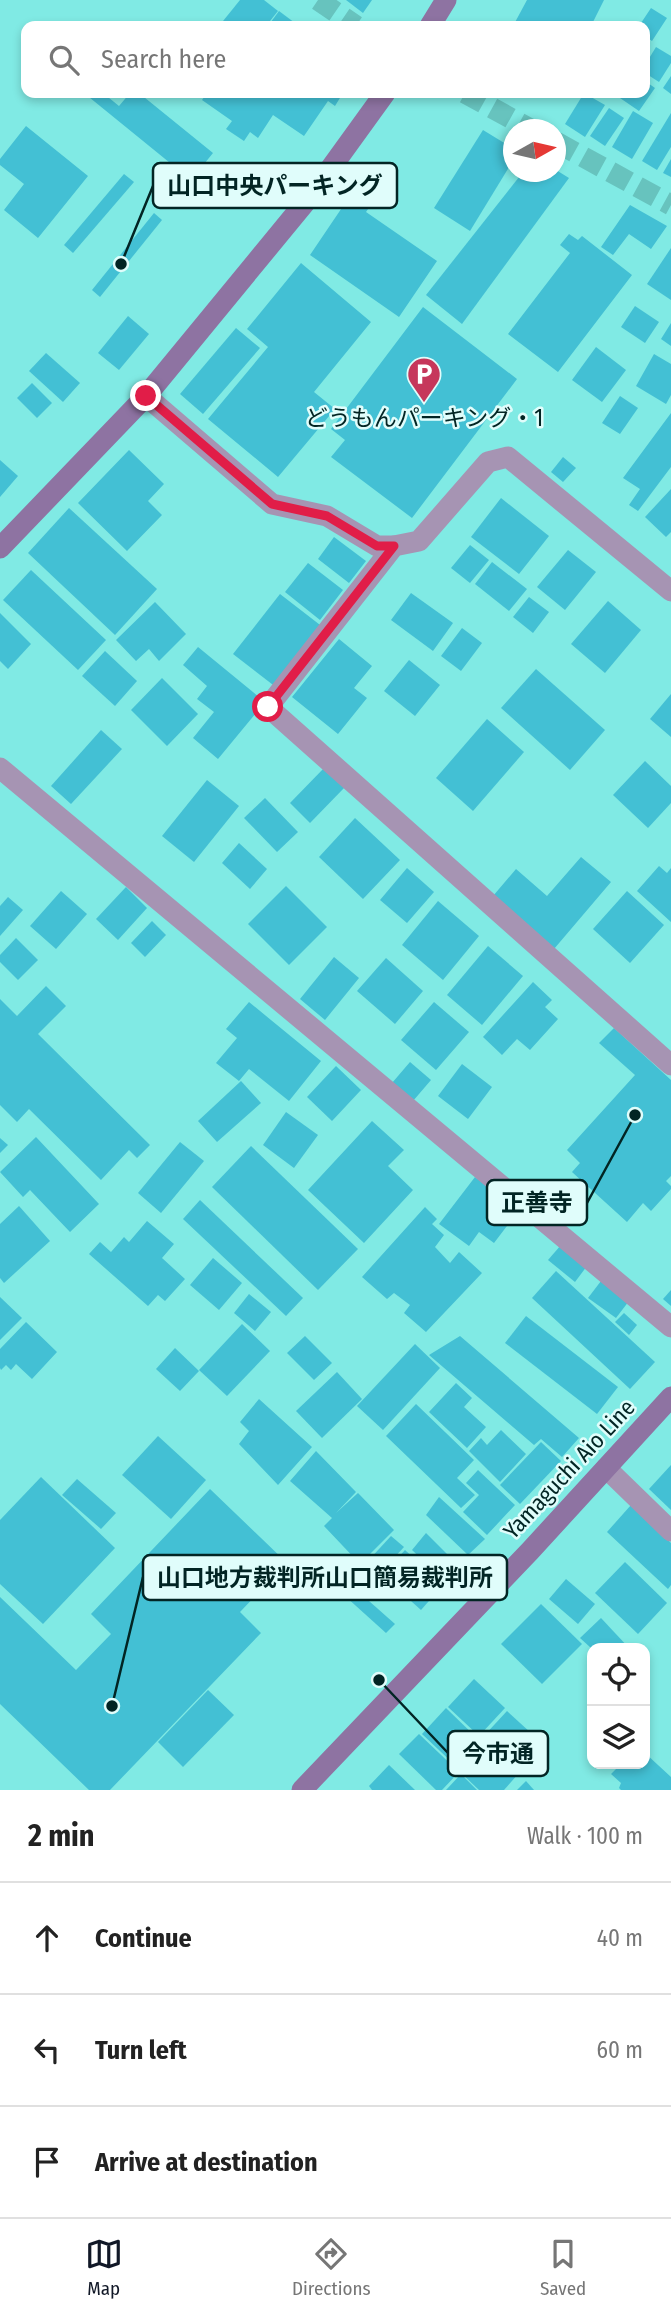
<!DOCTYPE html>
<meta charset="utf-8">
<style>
body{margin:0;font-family:"Fira Sans Condensed","Noto Sans JP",sans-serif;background:#f6f6f6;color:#222}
.controls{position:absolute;right:21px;bottom:21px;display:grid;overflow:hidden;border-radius:14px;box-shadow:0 4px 10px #0003}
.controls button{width:63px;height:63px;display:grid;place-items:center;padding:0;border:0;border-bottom:2px solid #e0e0e0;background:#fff;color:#222;font:35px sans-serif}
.compass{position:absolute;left:503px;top:119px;width:63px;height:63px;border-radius:50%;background:#fff;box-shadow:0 4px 10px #0003;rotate:82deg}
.stop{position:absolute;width:21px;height:21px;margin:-16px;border:5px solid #e11d48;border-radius:50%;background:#fff}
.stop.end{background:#e11d48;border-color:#fff;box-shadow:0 2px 7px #0008}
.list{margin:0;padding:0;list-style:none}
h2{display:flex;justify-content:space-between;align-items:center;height:91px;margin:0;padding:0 28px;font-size:30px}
h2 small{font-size:23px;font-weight:400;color:#767676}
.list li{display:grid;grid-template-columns:46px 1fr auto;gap:21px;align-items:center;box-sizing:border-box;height:112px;padding:0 28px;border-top:2px solid #e0e0e0}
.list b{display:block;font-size:26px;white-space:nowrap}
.list em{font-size:23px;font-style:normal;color:#767676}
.icon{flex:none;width:38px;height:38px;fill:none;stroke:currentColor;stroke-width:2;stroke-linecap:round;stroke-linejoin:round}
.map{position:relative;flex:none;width:671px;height:1790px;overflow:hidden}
.search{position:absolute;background:#fff;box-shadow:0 4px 10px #0003;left:21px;right:21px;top:21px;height:77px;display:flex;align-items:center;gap:18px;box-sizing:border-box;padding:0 24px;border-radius:14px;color:#767676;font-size:26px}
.sheet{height:427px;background:#fff}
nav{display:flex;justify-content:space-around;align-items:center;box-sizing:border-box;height:98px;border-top:2px solid #e0e0e0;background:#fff;font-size:19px;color:#767676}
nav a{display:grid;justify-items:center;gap:4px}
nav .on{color:#111827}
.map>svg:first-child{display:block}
.building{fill:#43c0d4}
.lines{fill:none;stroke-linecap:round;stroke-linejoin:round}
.street-tunnel{stroke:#67c3be;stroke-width:21;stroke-dasharray:21 10;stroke-linecap:butt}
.street{stroke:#a694b3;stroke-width:21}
.secondary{stroke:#8e73a2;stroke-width:21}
.route{stroke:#e11d48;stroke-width:9}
.labels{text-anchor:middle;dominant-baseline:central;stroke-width:5;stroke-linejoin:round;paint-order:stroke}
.poi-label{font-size:23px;fill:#022524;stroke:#e0fdfb}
.street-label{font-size:23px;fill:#022524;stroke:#e0fdfb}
.leader{fill:none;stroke:#022524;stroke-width:2.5}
.callout-dot{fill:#022524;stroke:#e0fdfb;stroke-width:2.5}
.callout{fill:#e0fdfb;stroke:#022524;stroke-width:2.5}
.callout-label{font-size:24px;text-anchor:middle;font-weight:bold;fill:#022524}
</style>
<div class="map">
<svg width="671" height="1790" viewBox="0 0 671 1790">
<rect width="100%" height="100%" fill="#80eae4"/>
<g class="building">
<path d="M 240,0 L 264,0 L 278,11 L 266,26 L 219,26 Z"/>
<path d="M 346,0 L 372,0 L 363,13 Z"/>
<path d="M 527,0 L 604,0 L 591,26 L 513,26 Z"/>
<path d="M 651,8 L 667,18 L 652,41 L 645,36 L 645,26 L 639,26 Z"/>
<path d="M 279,11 L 299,26 L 268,26 Z"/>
<path d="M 656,47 L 671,56 L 671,63 L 659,82 L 645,73 L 645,65 Z"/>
<path d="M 671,76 L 671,94 L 663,88 Z"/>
<path d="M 645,81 L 655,88 L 639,111 L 620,98 L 623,93 L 645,93 Z"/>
<path d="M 84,93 L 103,93 L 119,106 L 130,93 L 139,93 L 213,153 L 191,180 Z"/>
<path d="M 207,93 L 343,93 L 335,106 L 328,101 L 304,136 L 273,115 L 258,138 L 250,132 L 244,141 L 226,129 L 232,121 L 202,100 Z"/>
<path d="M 584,93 L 605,105 L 585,137 L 565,124 Z"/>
<path d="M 609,108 L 624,118 L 605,146 L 590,136 Z"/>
<path d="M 633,111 L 653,123 L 632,159 L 612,147 Z"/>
<path d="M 671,113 L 671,147 L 657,170 L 642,161 Z"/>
<path d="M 26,126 L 88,176 L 38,238 L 4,210 L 24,184 L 0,165 L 0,159 Z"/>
<path d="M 483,130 L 514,149 L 514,159 L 470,231 L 434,208 Z"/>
<path d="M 671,159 L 671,177 L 663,173 Z"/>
<path d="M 556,170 L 569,178 L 462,324 L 426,295 L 523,172 Z"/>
<path d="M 124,174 L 134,182 L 73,253 L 64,245 Z"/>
<path d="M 360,181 L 379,193 L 366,212 L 437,261 L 399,317 L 310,255 Z"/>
<path d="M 630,205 L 667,226 L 651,249 L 629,234 L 613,255 L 601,247 Z"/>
<path d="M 154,213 L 162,220 L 100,297 L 92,290 Z"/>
<path d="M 569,234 L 578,240 L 582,236 L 632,275 L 558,372 L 508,334 L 570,253 L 560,245 Z"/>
<path d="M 671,248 L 671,300 L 647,284 Z"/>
<path d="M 301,263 L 371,322 L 314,392 L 335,409 L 278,477 L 208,419 L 268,347 L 247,329 Z"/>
<path d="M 635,306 L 659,322 L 645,343 L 621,327 Z"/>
<path d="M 423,307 L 517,379 L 412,518 L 331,457 L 345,440 L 331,429 Z"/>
<path d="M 128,316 L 149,334 L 119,370 L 98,353 Z"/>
<path d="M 671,323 L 671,346 L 661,339 Z"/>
<path d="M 236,328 L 260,348 L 203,414 L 180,394 Z"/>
<path d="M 596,347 L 626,370 L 602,402 L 572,380 Z"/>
<path d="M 46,353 L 80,383 L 63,402 L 29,371 Z"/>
<path d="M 654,354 L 671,364 L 671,395 L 666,404 L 636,386 Z"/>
<path d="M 32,383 L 52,403 L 37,418 L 17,398 Z"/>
<path d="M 620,396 L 638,408 L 620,434 L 602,423 Z"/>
<path d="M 671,413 L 671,467 L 638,511 L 629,505 L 640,489 L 623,478 Z"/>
<path d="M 129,450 L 164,484 L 148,501 L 162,515 L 127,551 L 78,503 Z"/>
<path d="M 563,457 L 576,468 L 563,482 L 551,472 Z"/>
<path d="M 0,460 L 18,476 L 0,497 Z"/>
<path d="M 671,489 L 671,532 L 666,537 L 645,517 Z"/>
<path d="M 501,498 L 549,536 L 519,574 L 471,537 Z"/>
<path d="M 69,508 L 157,589 L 115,635 L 28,553 Z"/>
<path d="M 334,537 L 366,561 L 349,583 L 318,559 Z"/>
<path d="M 470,545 L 489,560 L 470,583 L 451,568 Z"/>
<path d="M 568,550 L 596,572 L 565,610 L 537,587 Z"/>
<path d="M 492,562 L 527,589 L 509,611 L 475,584 Z"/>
<path d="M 308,563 L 343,590 L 320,620 L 285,592 Z"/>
<path d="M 31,570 L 106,640 L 78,670 L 3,600 Z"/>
<path d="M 411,593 L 453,623 L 433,651 L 391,620 Z"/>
<path d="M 280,594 L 324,628 L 277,688 L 233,654 Z"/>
<path d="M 529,597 L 549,612 L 533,633 L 513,617 Z"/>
<path d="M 608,601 L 641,630 L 605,673 L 571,644 Z"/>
<path d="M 155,602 L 186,634 L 159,661 L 149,649 L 136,661 L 116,640 Z"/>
<path d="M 0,613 L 31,644 L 8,669 L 0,661 Z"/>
<path d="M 462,628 L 482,643 L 461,671 L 441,656 Z"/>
<path d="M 339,639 L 372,666 L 354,688 L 367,698 L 338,734 L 292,697 Z"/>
<path d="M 198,647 L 265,702 L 218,759 L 193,738 L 214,712 L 197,699 L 207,686 L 183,665 Z"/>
<path d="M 105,651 L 137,681 L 115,706 L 82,676 Z"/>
<path d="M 409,660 L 440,685 L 415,716 L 384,691 Z"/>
<path d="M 536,669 L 605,730 L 570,770 L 501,708 Z"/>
<path d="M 162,678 L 198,714 L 167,746 L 131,710 Z"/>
<path d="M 671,694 L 671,737 L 650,719 Z"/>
<path d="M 487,719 L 524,752 L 473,811 L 436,778 Z"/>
<path d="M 101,730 L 122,749 L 71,804 L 51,786 Z"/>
<path d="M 645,761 L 671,786 L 671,803 L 648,828 L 613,795 Z"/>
<path d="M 325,767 L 345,787 L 310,823 L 290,803 Z"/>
<path d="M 207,780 L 239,806 L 194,862 L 162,836 Z"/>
<path d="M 265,798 L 298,832 L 277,852 L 244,818 Z"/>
<path d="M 355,818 L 400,860 L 363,899 L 319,857 Z"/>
<path d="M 239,843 L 267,869 L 250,889 L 222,863 Z"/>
<path d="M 581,857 L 611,882 L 554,949 L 493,896 L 516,869 L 547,896 Z"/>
<path d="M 659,866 L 667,873 L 671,868 L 671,922 L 637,891 Z"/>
<path d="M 407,868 L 434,892 L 407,923 L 380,900 Z"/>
<path d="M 286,886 L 327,927 L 289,965 L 248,924 Z"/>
<path d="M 126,887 L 147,908 L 118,940 L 96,919 Z"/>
<path d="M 61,891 L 87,914 L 56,949 L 30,926 Z"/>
<path d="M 627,891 L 664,925 L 630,963 L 593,929 Z"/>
<path d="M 8,897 L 23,910 L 0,936 L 0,906 Z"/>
<path d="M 438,901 L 479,936 L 443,980 L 402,945 Z"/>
<path d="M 152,921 L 166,935 L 145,957 L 131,943 Z"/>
<path d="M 16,938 L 38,960 L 18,980 L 0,962 L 0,955 Z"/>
<path d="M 488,946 L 523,976 L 482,1025 L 447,995 Z"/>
<path d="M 334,957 L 359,978 L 325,1020 L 300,999 Z"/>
<path d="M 386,958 L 423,991 L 395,1024 L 357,991 Z"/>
<path d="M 533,982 L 552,1000 L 545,1007 L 558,1019 L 530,1050 L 517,1039 L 502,1055 L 483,1037 Z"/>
<path d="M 46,986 L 66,1006 L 38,1034 L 150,1145 L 137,1158 L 129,1150 L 101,1180 L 29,1109 L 17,1122 L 0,1105 L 0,999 L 17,1016 Z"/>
<path d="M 249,1002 L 321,1061 L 289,1101 L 249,1069 L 239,1081 L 216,1063 L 237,1038 L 226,1029 Z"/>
<path d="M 434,1002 L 469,1032 L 436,1070 L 401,1040 Z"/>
<path d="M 614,1028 L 671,1080 L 671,1176 L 666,1181 L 671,1186 L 671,1189 L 651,1211 L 643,1203 L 627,1222 L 572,1172 L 580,1163 L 567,1150 L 635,1075 L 599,1043 Z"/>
<path d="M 410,1062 L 431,1080 L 413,1101 L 392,1083 Z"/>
<path d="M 462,1064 L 492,1087 L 468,1119 L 438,1096 Z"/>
<path d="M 336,1066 L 361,1090 L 332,1121 L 307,1097 Z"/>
<path d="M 241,1081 L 261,1103 L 217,1142 L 198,1121 Z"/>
<path d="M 286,1112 L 318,1135 L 294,1168 L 263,1145 Z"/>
<path d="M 372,1121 L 404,1150 L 388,1166 L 413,1190 L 364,1243 L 308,1190 Z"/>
<path d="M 36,1137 L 99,1204 L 70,1232 L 30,1190 L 23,1197 L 0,1172 Z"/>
<path d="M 0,1138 L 8,1145 L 0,1153 Z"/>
<path d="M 180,1142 L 204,1161 L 161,1213 L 138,1193 Z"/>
<path d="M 251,1146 L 358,1249 L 318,1290 L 212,1187 Z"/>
<path d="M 475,1177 L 504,1199 L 498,1207 L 513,1218 L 494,1243 L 479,1232 L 469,1246 L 439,1224 Z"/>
<path d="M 200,1200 L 303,1298 L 286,1316 L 183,1219 Z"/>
<path d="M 19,1206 L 50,1241 L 4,1283 L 0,1278 L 0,1224 Z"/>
<path d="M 425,1207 L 437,1219 L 432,1224 L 444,1235 L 435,1247 L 450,1263 L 459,1252 L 482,1273 L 426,1332 L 404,1313 L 410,1305 L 394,1293 L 387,1299 L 362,1277 Z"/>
<path d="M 147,1221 L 174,1244 L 162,1258 L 185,1279 L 165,1301 L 158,1295 L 148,1306 L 89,1254 L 100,1242 L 111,1252 L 124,1237 L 129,1242 Z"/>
<path d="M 561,1245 L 587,1266 L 575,1282 L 548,1260 Z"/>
<path d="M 213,1258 L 242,1283 L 219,1310 L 190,1285 Z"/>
<path d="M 556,1271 L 655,1362 L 630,1389 L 532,1298 Z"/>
<path d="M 601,1281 L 629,1301 L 616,1318 L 588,1298 Z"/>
<path d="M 671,1290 L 671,1306 L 663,1299 Z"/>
<path d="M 249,1294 L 271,1312 L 255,1331 L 234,1313 Z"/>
<path d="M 0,1297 L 22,1318 L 0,1340 Z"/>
<path d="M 624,1313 L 637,1325 L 629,1335 L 615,1322 Z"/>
<path d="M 526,1316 L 618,1387 L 597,1414 L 505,1343 Z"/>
<path d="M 26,1322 L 57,1352 L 32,1379 L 16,1364 L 11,1370 L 6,1365 L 1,1370 L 0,1368 L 0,1349 Z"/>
<path d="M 242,1324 L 270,1351 L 227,1396 L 199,1370 Z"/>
<path d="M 305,1336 L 332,1363 L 314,1380 L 287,1353 Z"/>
<path d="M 460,1336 L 579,1438 L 562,1457 L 541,1439 L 534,1445 L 429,1355 Z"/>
<path d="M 415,1344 L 440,1368 L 383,1430 L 357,1406 Z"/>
<path d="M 175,1348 L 199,1371 L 180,1391 L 156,1369 Z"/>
<path d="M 337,1372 L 362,1399 L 322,1438 L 296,1411 Z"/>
<path d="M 456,1383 L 472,1398 L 464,1407 L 486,1427 L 467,1448 L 429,1412 Z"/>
<path d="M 259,1399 L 312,1447 L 278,1485 L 239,1444 L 249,1431 L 240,1422 Z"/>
<path d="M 416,1404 L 474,1460 L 457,1478 L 475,1495 L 461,1508 L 386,1436 Z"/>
<path d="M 501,1430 L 526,1454 L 500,1482 L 469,1451 L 481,1438 L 487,1445 Z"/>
<path d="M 158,1436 L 206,1480 L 171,1519 L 122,1475 Z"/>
<path d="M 541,1442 L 561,1461 L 520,1504 L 500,1485 Z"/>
<path d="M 316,1451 L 356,1492 L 336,1513 L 358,1493 L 394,1530 L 360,1564 L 324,1526 L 332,1518 L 290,1481 Z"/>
<path d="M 671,1465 L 671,1510 L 649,1489 Z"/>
<path d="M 478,1470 L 515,1505 L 487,1535 L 463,1512 L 479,1495 L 466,1483 Z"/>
<path d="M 41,1477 L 115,1548 L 43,1624 L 0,1584 L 0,1520 Z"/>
<path d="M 77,1479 L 116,1513 L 101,1529 L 62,1495 Z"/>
<path d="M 210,1489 L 287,1563 L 240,1612 L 261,1633 L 110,1790 L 89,1790 L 0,1704 L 0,1597 L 76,1670 L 111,1634 L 91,1614 Z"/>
<path d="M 439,1497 L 485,1539 L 468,1555 L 426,1515 Z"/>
<path d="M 631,1505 L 671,1543 L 671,1585 L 668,1589 L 607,1532 Z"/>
<path d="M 426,1533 L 456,1563 L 442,1578 L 412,1550 Z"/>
<path d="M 391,1536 L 404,1547 L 379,1574 L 367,1562 Z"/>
<path d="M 405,1550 L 443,1585 L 421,1610 L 382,1575 Z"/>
<path d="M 625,1562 L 667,1603 L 638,1634 L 595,1593 Z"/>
<path d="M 343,1578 L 395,1624 L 386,1633 L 335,1587 Z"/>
<path d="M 566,1579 L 595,1604 L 578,1624 L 549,1599 Z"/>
<path d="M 541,1604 L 582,1644 L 542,1684 L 501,1644 Z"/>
<path d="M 601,1618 L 629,1648 L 591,1648 L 580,1638 Z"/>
<path d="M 474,1679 L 505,1708 L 479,1736 L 448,1707 Z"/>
<path d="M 208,1690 L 234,1715 L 183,1767 L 158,1742 Z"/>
<path d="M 446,1708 L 482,1743 L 458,1768 L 422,1734 Z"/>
<path d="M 507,1711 L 542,1743 L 516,1769 L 482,1738 Z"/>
<path d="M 419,1734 L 459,1772 L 442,1790 L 436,1790 L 399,1754 Z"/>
<path d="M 485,1743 L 519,1773 L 504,1790 L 479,1790 L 458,1770 Z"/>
<path d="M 645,1753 L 671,1777 L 671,1790 L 621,1790 L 619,1788 L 621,1783 L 611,1774 L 621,1764 L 645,1764 Z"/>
<path d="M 389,1765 L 415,1790 L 372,1790 L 369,1786 Z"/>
<path d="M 461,1774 L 477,1790 L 446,1790 Z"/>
<path d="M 526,1781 L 534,1790 L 517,1790 Z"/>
</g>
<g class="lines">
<g class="street-tunnel">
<path d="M 318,0 L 356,26"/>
<path d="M 465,93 L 532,130"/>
<path d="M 556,142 L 671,205"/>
</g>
<g class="street">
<path d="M 146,396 L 272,504 L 327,516 L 377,546 L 394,546"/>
<path d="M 671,591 L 508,457 L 488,462 L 419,541 L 394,546 L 268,707 L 671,1065"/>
<path d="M 0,768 L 671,1327"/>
<path d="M 606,1468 L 671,1531"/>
</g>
<g class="secondary">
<path d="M 430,26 L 446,0"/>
<path d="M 0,548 L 146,396 L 312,194 L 385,93"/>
<path d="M 302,1790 L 530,1551 L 671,1397"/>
</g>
</g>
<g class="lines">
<path class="route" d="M 146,396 L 272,504 L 327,516 L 377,546 L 394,546 L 268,707"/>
</g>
<defs>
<g id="parking-pin" transform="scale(1.75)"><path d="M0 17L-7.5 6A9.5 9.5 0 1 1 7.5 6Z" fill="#c6375b" stroke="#e0fdfb"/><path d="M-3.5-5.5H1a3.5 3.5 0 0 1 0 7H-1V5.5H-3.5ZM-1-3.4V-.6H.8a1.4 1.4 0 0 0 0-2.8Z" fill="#fff"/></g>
</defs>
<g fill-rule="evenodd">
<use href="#parking-pin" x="424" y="374"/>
</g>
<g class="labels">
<g class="poi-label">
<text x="424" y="418">どうもんパーキング・1</text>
</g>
<g class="street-label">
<text transform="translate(569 1469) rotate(-47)">Yamaguchi Aio Line</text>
</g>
</g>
<path class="leader" d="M121 264L153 186M635 1115L587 1203M112 1706L143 1577M379 1680L448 1753"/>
<g class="callout-dot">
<circle cx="121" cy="264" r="7"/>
<circle cx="635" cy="1115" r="7"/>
<circle cx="112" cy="1706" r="7"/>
<circle cx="379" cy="1680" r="7"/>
</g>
<g class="callout">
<rect x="153" y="163" width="244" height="45" rx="7"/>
<rect x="487" y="1180" width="100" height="45" rx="7"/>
<rect x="143" y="1555" width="364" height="45" rx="7"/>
<rect x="448" y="1731" width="100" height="45" rx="7"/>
</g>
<g class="callout-label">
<text x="275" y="194">山口中央パーキング</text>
<text x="537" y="1211">正善寺</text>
<text x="325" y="1586">山口地方裁判所山口簡易裁判所</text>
<text x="498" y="1762">今市通</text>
</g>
</svg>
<div class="controls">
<button><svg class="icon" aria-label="locate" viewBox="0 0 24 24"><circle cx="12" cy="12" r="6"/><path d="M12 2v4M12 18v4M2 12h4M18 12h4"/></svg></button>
<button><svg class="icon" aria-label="layers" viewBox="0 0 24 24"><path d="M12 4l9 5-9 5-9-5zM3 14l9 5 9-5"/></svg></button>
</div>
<svg class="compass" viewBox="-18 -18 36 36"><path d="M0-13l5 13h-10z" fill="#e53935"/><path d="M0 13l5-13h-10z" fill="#767676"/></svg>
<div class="stop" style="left:268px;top:707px"></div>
<div class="stop end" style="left:146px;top:396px"></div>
<div class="search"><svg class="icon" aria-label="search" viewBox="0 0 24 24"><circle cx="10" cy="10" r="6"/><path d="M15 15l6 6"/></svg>Search here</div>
</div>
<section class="sheet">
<h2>2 min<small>Walk · 100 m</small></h2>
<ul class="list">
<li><svg class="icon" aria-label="ahead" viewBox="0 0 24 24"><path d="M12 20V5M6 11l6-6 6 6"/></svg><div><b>Continue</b></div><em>40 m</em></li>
<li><svg class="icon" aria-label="left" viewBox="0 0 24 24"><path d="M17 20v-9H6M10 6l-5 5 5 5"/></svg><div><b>Turn left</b></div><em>60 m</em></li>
<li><svg class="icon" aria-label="arrive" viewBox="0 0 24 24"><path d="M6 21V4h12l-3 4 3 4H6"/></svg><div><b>Arrive at destination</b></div></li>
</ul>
</section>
<nav>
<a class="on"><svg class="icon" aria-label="map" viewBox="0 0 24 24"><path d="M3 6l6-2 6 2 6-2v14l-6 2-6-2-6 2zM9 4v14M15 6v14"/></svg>Map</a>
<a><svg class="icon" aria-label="directions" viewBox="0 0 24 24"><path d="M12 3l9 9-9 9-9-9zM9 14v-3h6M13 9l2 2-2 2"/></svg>Directions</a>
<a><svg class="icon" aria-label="saved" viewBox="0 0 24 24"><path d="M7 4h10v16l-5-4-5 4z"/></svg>Saved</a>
</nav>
